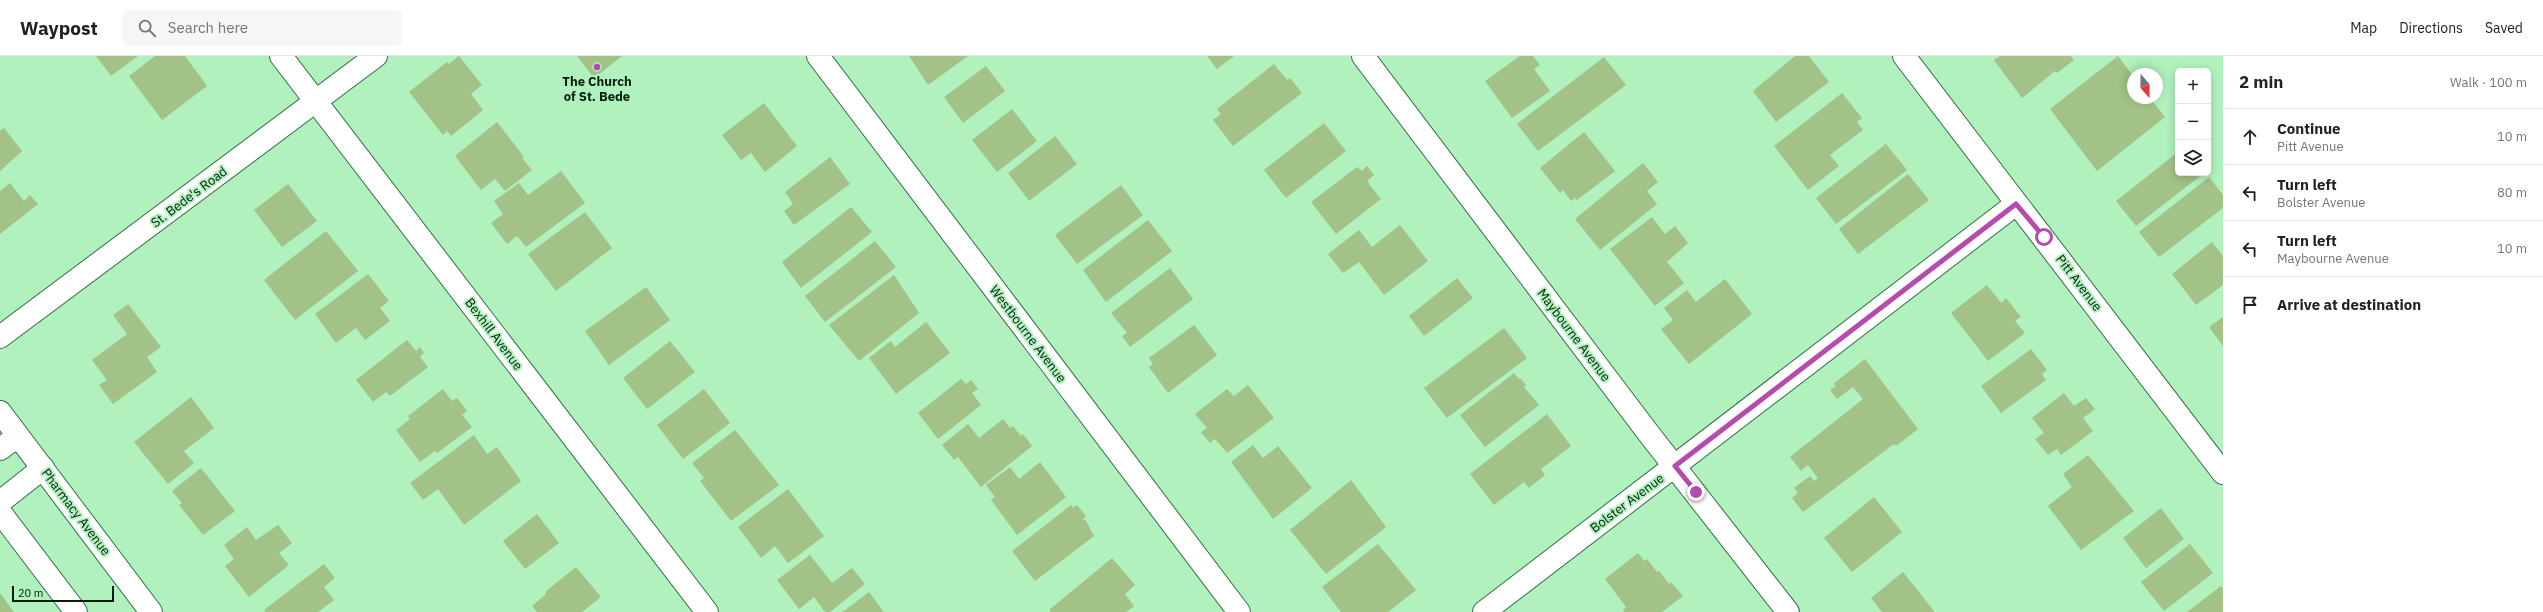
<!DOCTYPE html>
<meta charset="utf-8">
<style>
body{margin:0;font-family:"IBM Plex Sans",sans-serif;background:#f6f6f6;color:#202124}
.controls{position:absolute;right:12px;top:12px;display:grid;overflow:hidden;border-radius:6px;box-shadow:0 2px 10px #0003}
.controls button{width:36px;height:36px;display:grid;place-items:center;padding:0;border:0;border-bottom:1px solid #e0e0e0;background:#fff;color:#202124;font:20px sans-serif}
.compass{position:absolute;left:2127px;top:12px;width:36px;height:36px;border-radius:50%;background:#fff;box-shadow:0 2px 10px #0003;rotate:160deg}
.scale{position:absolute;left:12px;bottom:10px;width:102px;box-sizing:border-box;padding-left:4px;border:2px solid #041d0b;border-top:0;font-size:11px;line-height:14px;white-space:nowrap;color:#041d0b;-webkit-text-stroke:3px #b0f1be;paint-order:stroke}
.stop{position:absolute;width:12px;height:12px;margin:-9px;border:3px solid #b54bac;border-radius:50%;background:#fff}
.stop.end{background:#b54bac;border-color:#fff;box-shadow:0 1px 4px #0008}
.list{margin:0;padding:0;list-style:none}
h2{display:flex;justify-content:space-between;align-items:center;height:52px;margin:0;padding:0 16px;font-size:17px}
h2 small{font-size:13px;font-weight:400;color:#757577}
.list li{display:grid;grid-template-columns:26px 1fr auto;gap:12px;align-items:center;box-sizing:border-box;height:56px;padding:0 16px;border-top:1px solid #e0e0e0}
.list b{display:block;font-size:15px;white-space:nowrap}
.list p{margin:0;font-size:13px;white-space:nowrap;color:#757577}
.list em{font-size:13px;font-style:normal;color:#757577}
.icon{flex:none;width:22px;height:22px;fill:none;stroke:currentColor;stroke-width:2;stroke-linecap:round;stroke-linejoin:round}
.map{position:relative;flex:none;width:2223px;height:556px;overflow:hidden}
header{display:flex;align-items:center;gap:24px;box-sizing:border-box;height:56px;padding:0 20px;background:#fff;border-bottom:1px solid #e0e0e0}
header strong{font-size:19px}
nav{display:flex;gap:22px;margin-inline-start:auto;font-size:14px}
.search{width:280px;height:36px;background:#f6f6f6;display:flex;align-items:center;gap:10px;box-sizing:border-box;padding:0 14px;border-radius:6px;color:#757577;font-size:15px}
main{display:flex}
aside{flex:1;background:#fff}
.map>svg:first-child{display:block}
.building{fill:#a2c287}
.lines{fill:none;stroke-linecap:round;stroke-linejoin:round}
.minor-casing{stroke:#327044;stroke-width:24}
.minor{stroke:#fff;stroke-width:22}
.route{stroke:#b54bac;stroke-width:5}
.poi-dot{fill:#b54bac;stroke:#b0f1be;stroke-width:1.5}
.labels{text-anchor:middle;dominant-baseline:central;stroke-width:4;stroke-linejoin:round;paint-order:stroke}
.poi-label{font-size:13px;font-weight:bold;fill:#041d0b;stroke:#b0f1be}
.street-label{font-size:13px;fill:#041d0b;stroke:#b0f1be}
</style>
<header>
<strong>Waypost</strong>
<div class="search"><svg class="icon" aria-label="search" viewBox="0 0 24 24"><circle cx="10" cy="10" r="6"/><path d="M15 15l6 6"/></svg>Search here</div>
<nav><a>Map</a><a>Directions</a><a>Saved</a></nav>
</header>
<main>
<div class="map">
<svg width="2223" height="556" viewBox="0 0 2223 556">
<rect width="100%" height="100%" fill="#b0f1be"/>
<g class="building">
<path d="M 96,0 L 138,0 L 111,20 Z"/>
<path d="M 155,0 L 185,0 L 207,30 L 162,64 L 129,20 Z"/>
<path d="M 459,0 L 482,29 L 471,38 L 483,54 L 451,80 L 447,75 L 443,79 L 409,36 L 447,6 L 449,8 Z"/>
<path d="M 577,0 L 622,0 L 594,22 Z"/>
<path d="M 909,0 L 968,0 L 928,29 Z"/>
<path d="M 1207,0 L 1234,0 L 1217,13 Z"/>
<path d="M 1520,0 L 1533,0 L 1540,9 L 1534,13 L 1550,35 L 1512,62 L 1485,25 Z"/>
<path d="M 1795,0 L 1809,0 L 1829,26 L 1776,66 L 1753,35 Z"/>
<path d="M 2000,0 L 2071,0 L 2074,4 L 2057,17 L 2055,15 L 2022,42 L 1994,4 Z"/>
<path d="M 2118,0 L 2133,20 L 2133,42 L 2150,42 L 2165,61 L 2097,115 L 2050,53 Z"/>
<path d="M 1604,1 L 1626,29 L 1538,95 L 1517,68 Z"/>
<path d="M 1274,8 L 1287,24 L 1290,22 L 1302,37 L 1233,90 L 1213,64 L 1221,58 L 1217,53 Z"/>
<path d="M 986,10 L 1005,35 L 963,67 L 944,41 Z"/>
<path d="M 1842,37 L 1862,62 L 1857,66 L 1863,74 L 1830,99 L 1839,110 L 1808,134 L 1774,90 Z"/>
<path d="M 764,47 L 797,90 L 765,116 L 751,97 L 741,104 L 722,79 Z"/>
<path d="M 1012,53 L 1037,85 L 997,116 L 972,84 Z"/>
<path d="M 497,66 L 524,101 L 522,102 L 532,114 L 505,135 L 495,123 L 481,134 L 455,100 Z"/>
<path d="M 1324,67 L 1346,95 L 1286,142 L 1264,114 Z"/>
<path d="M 4,72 L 22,95 L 0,115 L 0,75 Z"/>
<path d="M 1584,76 L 1615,115 L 1577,144 L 1575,142 L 1571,145 L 1563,134 L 1560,137 L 1540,112 Z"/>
<path d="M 1055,80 L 1077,108 L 1029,145 L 1008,117 Z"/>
<path d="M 1886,88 L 1907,114 L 1836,168 L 1816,142 Z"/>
<path d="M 2178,96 L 2178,117 L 2204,117 L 2136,170 L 2116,145 Z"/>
<path d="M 830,101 L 850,128 L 794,169 L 784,155 L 793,148 L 785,136 Z"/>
<path d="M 1643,107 L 1658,126 L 1647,135 L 1657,148 L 1600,194 L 1575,163 Z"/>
<path d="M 1367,110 L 1374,119 L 1368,124 L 1369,128 L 1381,143 L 1336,178 L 1311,146 L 1357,111 L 1362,115 Z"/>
<path d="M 561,115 L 585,147 L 526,191 L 517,180 L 507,188 L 491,167 L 503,158 L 494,145 L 519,127 L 528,139 Z"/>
<path d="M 1908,118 L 1929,144 L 1858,198 L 1839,173 Z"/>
<path d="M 2209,121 L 2223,139 L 2223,152 L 2159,201 L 2139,176 Z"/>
<path d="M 10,127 L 24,145 L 30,139 L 38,148 L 0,178 L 0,135 Z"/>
<path d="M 288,128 L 317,165 L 282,191 L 254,154 Z"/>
<path d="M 1121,129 L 1143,159 L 1077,208 L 1055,179 Z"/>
<path d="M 851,151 L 872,176 L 801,232 L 782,206 Z"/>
<path d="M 585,156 L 612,192 L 556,235 L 528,198 Z"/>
<path d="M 1652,161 L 1665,178 L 1675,170 L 1688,187 L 1667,206 L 1684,227 L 1655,250 L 1610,193 Z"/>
<path d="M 1148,164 L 1172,195 L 1106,246 L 1083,214 Z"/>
<path d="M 1400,169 L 1428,205 L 1384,239 L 1359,206 L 1343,217 L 1328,198 L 1359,174 L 1372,191 Z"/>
<path d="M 326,175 L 358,215 L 295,264 L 264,224 Z"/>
<path d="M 875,185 L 896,211 L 825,266 L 805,240 Z"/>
<path d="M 2212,186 L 2223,200 L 2223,229 L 2196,249 L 2172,218 Z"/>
<path d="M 1170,212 L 1193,243 L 1130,291 L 1122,280 L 1127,277 L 1111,257 Z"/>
<path d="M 368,218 L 389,245 L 380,252 L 390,265 L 365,284 L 356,272 L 336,287 L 315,258 Z"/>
<path d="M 894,219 L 919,257 L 859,305 L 829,269 Z"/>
<path d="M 1457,222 L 1473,242 L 1424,280 L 1409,260 Z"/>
<path d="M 1725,223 L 1752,258 L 1689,308 L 1661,273 L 1673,264 L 1664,252 L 1687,234 L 1696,246 Z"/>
<path d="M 1987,229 L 2001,247 L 2006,242 L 2021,261 L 2015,265 L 2025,277 L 1988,305 L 1951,257 Z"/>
<path d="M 646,231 L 670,264 L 609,309 L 585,275 Z"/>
<path d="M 128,248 L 161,291 L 147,301 L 157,316 L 113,348 L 99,329 L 107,324 L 92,304 L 127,278 L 113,259 Z"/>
<path d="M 2223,261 L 2223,290 L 2209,271 Z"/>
<path d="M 926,266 L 950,297 L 896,338 L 869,302 L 891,285 L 895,291 Z"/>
<path d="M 1194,269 L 1217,299 L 1168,337 L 1149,311 L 1153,308 L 1149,302 Z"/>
<path d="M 1504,272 L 1527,302 L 1447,362 L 1424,332 Z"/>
<path d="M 407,284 L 416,295 L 420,291 L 424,297 L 420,301 L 428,311 L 390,340 L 386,336 L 373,346 L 356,324 Z"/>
<path d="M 670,285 L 695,316 L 647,353 L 623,322 Z"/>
<path d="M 2031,293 L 2047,314 L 2042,318 L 2046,324 L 2001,357 L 1981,330 Z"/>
<path d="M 1865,303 L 1918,373 L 1896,390 L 1894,388 L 1803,456 L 1792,442 L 1798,437 L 1794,432 L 1810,420 L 1814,425 L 1818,422 L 1808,409 L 1801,415 L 1790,401 L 1863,343 L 1853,331 L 1837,343 L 1830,334 L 1836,330 L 1833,328 Z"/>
<path d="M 1514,317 L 1519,323 L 1521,323 L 1526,329 L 1524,331 L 1539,349 L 1485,391 L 1460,359 Z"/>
<path d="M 961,323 L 966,328 L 971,324 L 978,333 L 972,337 L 981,349 L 938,383 L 918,357 Z"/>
<path d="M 1248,329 L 1274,362 L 1227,397 L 1215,383 L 1210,387 L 1201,376 L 1207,372 L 1195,358 L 1227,333 L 1234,340 Z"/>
<path d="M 443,333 L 452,345 L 457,342 L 467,355 L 462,359 L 472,371 L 437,397 L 435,395 L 420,406 L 396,374 L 410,363 L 408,360 Z"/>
<path d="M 704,333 L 730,367 L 683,403 L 657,369 Z"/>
<path d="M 2064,337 L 2074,350 L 2086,342 L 2095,353 L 2083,362 L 2093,375 L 2061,399 L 2057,393 L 2048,399 L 2035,383 L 2044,377 L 2032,362 Z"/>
<path d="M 191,341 L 214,372 L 184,395 L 194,407 L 168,428 L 134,386 Z"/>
<path d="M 1547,358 L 1571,390 L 1541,413 L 1545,419 L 1529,432 L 1524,426 L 1494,449 L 1470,418 Z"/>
<path d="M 1003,363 L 1010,372 L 1013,370 L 1021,380 L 1023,378 L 1032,390 L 981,431 L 958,401 L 954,404 L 942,389 L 968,368 L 979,382 Z"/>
<path d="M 735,374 L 779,429 L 731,465 L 700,425 L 704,422 L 692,407 Z"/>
<path d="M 474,379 L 487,398 L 497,391 L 521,425 L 464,469 L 438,433 L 423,444 L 410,427 Z"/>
<path d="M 1253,389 L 1263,402 L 1278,390 L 1312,432 L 1273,463 L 1231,406 Z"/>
<path d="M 2088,399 L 2134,455 L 2081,494 L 2048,450 L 2072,431 L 2063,418 Z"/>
<path d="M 1040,406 L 1066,441 L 1017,479 L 991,444 L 995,441 L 986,429 L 1010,411 L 1019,423 Z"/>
<path d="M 201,412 L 235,455 L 203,479 L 179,449 L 182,447 L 172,435 Z"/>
<path d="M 1351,424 L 1386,471 L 1326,518 L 1290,474 Z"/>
<path d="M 788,433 L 824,480 L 788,507 L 775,490 L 761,502 L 738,471 Z"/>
<path d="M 1874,441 L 1902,476 L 1852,516 L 1824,482 Z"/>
<path d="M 1071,449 L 1073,452 L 1077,449 L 1086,460 L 1082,464 L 1085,463 L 1094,480 L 1035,525 L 1012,495 Z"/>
<path d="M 2161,452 L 2184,483 L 2146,512 L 2123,482 Z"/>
<path d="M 537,458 L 559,487 L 525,513 L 503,485 Z"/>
<path d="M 278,469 L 292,487 L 279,497 L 289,509 L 249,541 L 225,510 L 234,503 L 224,489 L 247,471 L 256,484 Z"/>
<path d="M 1378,488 L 1416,534 L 1388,556 L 1341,556 L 1322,531 Z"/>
<path d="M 2190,488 L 2213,517 L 2164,555 L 2141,526 Z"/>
<path d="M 1638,497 L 1644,505 L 1647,503 L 1657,516 L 1659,515 L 1669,528 L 1671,526 L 1683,540 L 1662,556 L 1624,556 L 1623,554 L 1626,551 L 1605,523 Z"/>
<path d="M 810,499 L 832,527 L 852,512 L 865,528 L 830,556 L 825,556 L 814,541 L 799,553 L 777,524 Z"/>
<path d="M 1112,502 L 1135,529 L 1125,538 L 1134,550 L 1126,556 L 1051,556 L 1049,554 Z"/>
<path d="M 324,508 L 335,522 L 324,531 L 334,544 L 318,556 L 266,556 L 264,554 Z"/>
<path d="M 576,511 L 601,541 L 582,556 L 537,556 L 532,550 L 546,538 L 545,536 Z"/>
<path d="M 1903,516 L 1934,555 L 1933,556 L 1882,556 L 1871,542 Z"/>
<path d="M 2221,530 L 2223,533 L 2223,556 L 2187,556 Z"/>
<path d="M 869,536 L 884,556 L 840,556 L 844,555 Z"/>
<path d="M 0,537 L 14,556 L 0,556 Z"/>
</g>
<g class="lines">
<g class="minor-casing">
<g id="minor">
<path d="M 281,0 L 707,556"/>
<path d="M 818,0 L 1239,556"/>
<path d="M 1363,0 L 1649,378 L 1788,556"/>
<path d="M 1904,0 L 2223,417"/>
<path d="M 0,281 L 376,0"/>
<path d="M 0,356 L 151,556"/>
<path d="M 0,393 L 18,380"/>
<path d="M 0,446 L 43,412"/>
<path d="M 0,456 L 76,556"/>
<path d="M 1484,556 L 2016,148"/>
</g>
</g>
<use href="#minor" class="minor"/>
</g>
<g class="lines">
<path class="route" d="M 1696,436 L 1675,410 L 2016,148 L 2044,181"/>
</g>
<circle class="poi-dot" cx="597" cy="11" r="4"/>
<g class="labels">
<g class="poi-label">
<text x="597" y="25">The Church<tspan x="597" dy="15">of St. Bede</tspan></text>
</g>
<g class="street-label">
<text transform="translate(189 141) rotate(-37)">St. Bede's Road</text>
<text transform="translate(2079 227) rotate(53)">Pitt Avenue</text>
<text transform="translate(494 278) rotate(53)">Bexhill Avenue</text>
<text transform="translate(1028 278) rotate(53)">Westbourne Avenue</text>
<text transform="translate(1574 279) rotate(53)">Maybourne Avenue</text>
<text transform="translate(1627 447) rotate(-37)">Bolster Avenue</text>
<text transform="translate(76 456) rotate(53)">Pharmacy Avenue</text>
</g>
</g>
</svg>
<div class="controls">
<button>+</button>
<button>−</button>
<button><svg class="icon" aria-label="layers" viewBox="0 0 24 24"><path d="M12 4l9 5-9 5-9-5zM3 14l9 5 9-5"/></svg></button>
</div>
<svg class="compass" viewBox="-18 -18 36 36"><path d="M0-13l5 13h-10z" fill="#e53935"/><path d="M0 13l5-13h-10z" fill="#757577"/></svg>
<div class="scale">20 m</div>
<div class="stop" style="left:2044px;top:181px"></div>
<div class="stop end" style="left:1696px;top:436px"></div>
</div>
<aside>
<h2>2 min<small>Walk · 100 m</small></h2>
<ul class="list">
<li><svg class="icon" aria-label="ahead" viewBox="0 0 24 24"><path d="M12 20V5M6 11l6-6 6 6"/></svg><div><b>Continue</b><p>Pitt Avenue</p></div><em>10 m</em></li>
<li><svg class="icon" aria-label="left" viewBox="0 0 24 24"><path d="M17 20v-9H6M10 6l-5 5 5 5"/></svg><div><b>Turn left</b><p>Bolster Avenue</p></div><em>80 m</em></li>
<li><svg class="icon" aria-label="left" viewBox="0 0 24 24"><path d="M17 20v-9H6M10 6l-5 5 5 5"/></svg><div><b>Turn left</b><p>Maybourne Avenue</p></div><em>10 m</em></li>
<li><svg class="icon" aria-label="arrive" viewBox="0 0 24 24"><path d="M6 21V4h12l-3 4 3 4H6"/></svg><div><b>Arrive at destination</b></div></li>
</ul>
</aside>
</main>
